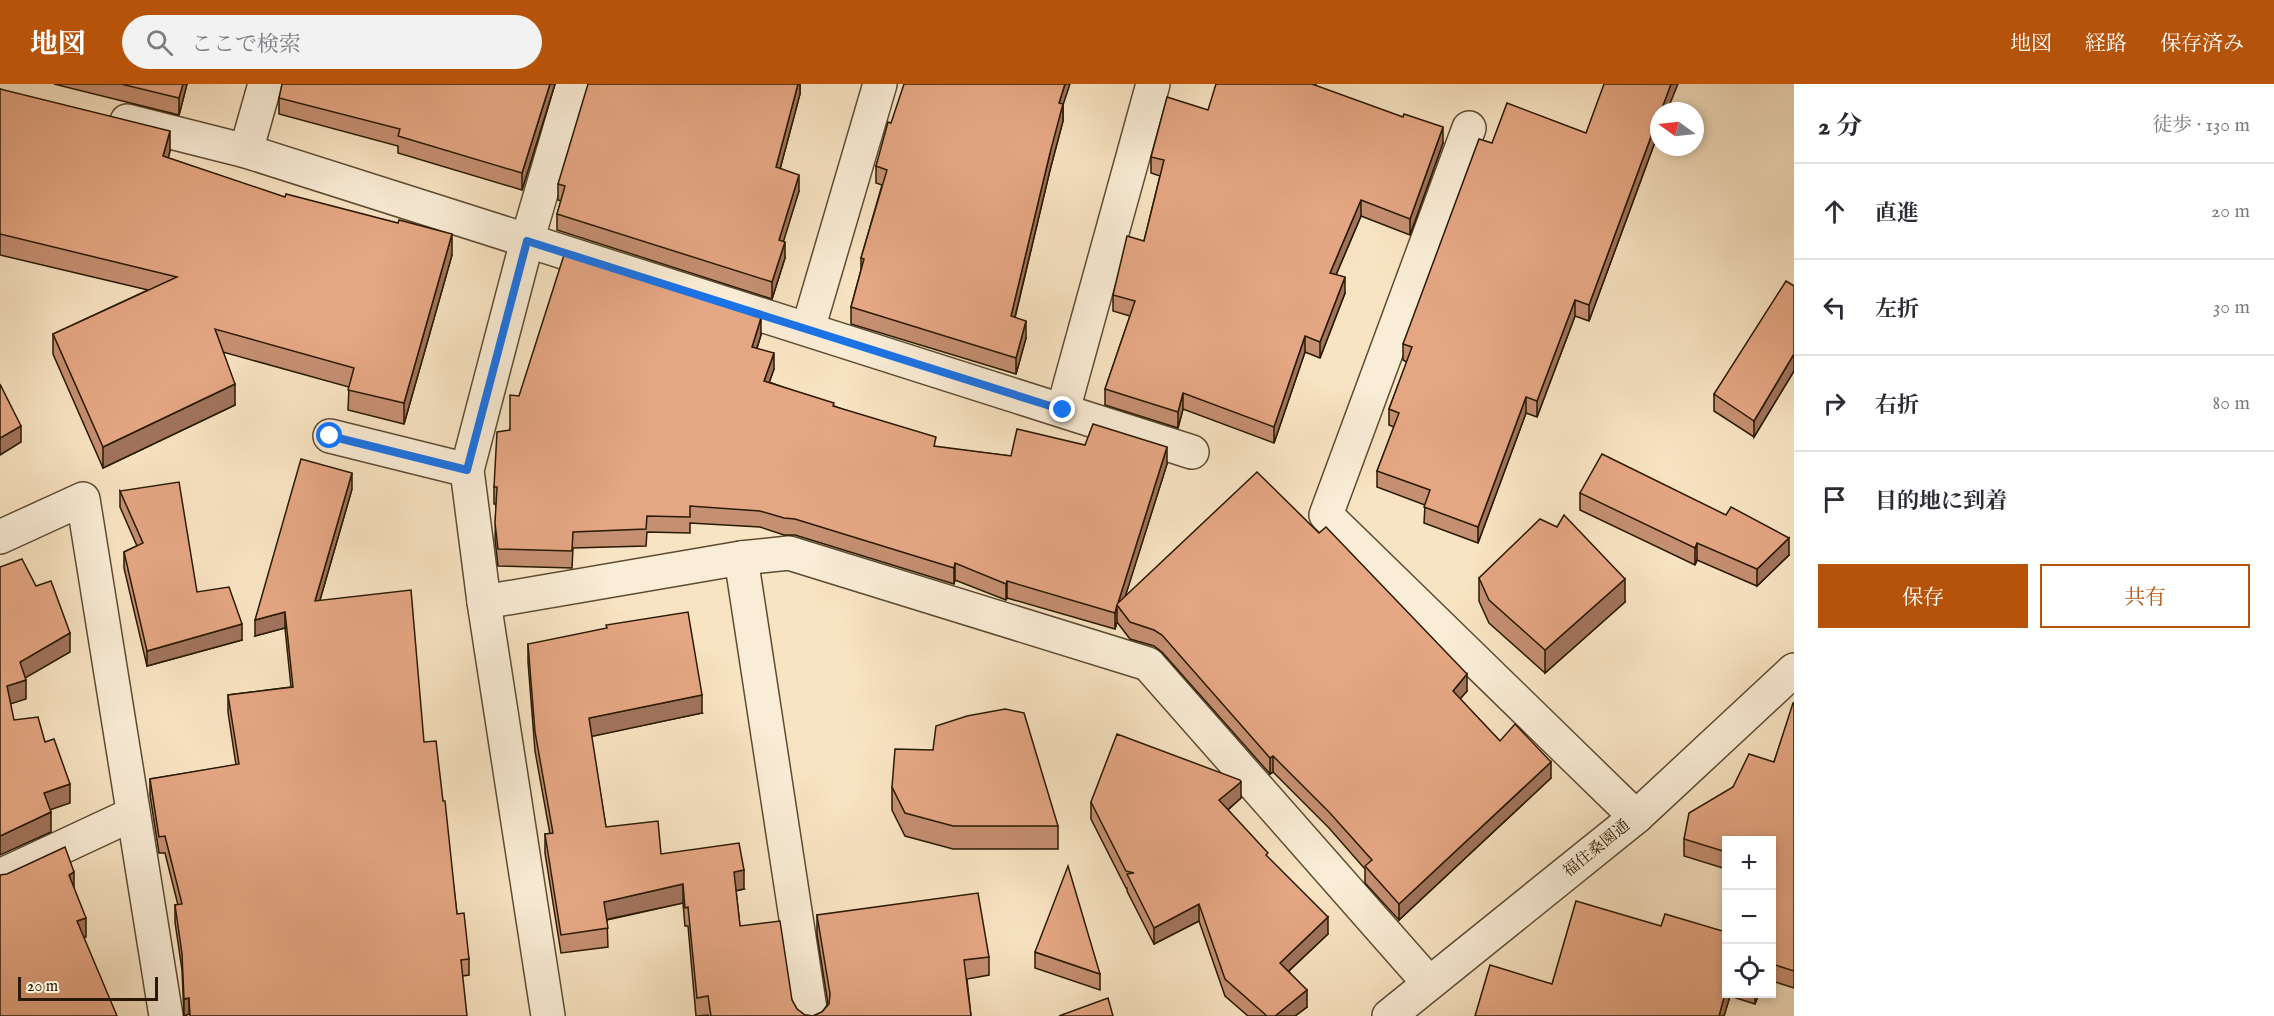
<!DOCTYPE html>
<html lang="ja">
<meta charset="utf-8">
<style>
body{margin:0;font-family:"IM FELL English","Noto Serif JP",serif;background:#f2f2f3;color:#2b2b33}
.controls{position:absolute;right:18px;bottom:18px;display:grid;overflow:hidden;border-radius:0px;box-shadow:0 3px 9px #0003}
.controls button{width:54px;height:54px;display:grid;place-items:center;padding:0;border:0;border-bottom:2px solid #e1e1e2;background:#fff;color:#2b2b33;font:30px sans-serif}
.compass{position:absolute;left:1650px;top:18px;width:54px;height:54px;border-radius:50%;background:#fff;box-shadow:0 3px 9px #0003;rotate:285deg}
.scale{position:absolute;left:18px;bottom:15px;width:140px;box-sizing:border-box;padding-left:6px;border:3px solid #291902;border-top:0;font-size:16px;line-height:21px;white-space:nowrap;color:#291902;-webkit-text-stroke:4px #faedd7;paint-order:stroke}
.stop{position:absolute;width:18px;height:18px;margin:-14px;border:4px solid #1a73e8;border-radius:50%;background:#fff}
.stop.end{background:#1a73e8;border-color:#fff;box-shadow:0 2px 6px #0008}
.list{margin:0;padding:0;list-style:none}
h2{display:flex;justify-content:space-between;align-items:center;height:78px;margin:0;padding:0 24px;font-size:26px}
h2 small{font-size:20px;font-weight:400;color:#7c7c81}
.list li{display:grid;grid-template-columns:39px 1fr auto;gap:18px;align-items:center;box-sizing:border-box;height:96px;padding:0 24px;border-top:2px solid #e1e1e2}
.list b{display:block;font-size:22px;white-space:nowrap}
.list em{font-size:20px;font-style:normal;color:#7c7c81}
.actions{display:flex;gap:12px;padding:18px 24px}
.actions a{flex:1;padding:14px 0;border:2px solid #b45309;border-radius:0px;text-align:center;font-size:21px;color:#b45309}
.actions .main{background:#b45309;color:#fff}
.icon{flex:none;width:33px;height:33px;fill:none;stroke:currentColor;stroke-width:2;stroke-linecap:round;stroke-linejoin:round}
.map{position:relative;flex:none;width:1794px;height:932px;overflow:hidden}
header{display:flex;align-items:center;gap:36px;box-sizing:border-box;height:84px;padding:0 30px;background:#b45309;color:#fff}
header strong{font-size:28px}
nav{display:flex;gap:33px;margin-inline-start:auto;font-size:21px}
.search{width:420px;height:54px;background:#f2f2f3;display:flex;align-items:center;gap:15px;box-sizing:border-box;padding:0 21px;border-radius:33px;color:#7c7c81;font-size:22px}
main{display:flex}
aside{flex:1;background:#fff}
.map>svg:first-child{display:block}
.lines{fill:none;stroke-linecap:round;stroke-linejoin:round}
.minor-casing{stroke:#5d4c32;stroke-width:36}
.tertiary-casing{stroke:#5d4c32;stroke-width:36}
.minor{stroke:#faedd7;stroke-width:33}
.tertiary{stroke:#faedd7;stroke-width:33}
.wall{fill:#c58f71;stroke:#291902;stroke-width:1.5}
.shaded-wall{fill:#a0745c;stroke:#291902;stroke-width:1.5}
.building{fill:#e5a683;stroke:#291902;stroke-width:1.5}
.route{stroke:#1a73e8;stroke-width:8}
.labels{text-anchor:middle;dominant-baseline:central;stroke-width:4.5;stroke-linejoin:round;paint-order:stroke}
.street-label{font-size:16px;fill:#291902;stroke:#faedd7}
</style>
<header>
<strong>地図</strong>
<div class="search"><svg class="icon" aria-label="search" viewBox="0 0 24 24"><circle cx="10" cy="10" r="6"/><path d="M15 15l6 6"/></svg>ここで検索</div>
<nav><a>地図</a><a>経路</a><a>保存済み</a></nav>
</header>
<main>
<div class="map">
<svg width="1794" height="932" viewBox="0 0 1794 932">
<rect width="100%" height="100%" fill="#f8e3c2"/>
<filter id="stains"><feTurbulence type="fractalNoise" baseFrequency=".00333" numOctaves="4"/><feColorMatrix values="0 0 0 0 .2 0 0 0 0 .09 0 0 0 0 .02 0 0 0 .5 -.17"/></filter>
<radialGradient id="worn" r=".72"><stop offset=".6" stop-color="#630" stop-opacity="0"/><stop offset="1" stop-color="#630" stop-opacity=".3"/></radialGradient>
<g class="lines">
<g class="minor-casing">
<g id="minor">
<path d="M 127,37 L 246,67 L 1192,368"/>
<path d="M 1469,44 L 1326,431 L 1636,733"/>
<path d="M 246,67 L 265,0"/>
<path d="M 808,245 L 880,0"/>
<path d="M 1063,326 L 1153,0"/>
<path d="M 330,352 L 467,386"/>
<path d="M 0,453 L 83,415 L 166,932"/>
<path d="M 741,474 L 811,932"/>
<path d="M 484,518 L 741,474 L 789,469 L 1148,580 L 1429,899"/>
<path d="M 0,792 L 133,730"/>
<path d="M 548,932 L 484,518 L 467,386 L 527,157 L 573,0"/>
</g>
</g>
<g class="tertiary-casing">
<path id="tertiary" d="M 1389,932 L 1636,733 L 1794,586"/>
</g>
<use href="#minor" class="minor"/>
<use href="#tertiary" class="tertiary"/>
</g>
<g class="wall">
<path d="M 54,0 L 187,0 L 179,31 Z"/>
<path d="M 555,0 L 522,106 L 398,69 L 398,62 L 279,30 L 279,14 Z"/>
<path d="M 800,0 L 800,10 L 780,85 L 799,107 L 783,157 L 785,174 L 772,215 L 557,146 L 557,130 L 561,117 L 558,116 L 558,100 Z"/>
<path d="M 1316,0 L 1316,2 L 1443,59 L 1410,151 L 1361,132 L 1336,191 L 1345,209 L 1320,274 L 1305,268 L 1274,359 L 1183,325 L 1178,344 L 1105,321 L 1105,305 L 1130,232 L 1113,227 L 1113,211 L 1144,157 L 1160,92 L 1151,89 L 1151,73 L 1208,26 Z"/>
<path d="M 0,5 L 170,67 L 168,74 L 452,171 L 404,340 L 348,326 L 349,303 L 223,268 L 235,321 L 103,384 L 53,270 L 53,250 L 148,206 L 0,171 Z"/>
<path d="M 1063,21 L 1063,37 L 1050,86 L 1015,234 L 1026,254 L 1016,290 L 851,240 L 851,223 L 861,186 L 861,174 L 882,101 L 876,99 L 876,82 L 891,39 Z"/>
<path d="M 1659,27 L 1659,47 L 1589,237 L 1575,232 L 1537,333 L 1526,329 L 1478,459 L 1424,439 L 1425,421 L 1377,403 L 1377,387 L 1394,343 L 1389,341 L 1389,325 L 1407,278 L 1403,276 L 1403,260 L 1492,59 L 1586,49 Z"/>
<path d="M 1794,202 L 1794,287 L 1754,353 L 1714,327 L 1714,310 Z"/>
<path d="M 761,251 L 757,264 L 774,285 L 769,298 L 834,322 L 936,363 L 1011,372 L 1167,380 L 1125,512 L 1467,607 L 1460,615 L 1500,657 L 1551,694 L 1399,836 L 1365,799 L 1365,785 L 1329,744 L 1273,688 L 1270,690 L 1162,568 L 1154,562 L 1130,555 L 1117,538 L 1115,545 L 1007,514 L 1006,516 L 955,496 L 954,500 L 795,451 L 784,451 L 760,443 L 690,439 L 690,449 L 647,448 L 646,462 L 573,464 L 572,484 L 498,482 L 495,455 L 496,420 L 494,420 L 494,403 L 519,312 Z"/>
<path d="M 352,405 L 320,516 L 424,658 L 443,717 L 457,830 L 469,875 L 469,891 L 189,930 L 184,932 L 182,886 L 175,838 L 175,821 L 178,821 L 165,769 L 159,769 L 150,711 L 150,695 L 236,681 L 228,628 L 228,611 L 291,603 L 285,544 L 255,552 Z"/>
<path d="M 120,407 L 197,508 L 242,556 L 147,582 L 124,484 L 124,468 L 137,462 L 120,423 Z"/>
<path d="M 1580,409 L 1789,471 L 1757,502 L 1697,476 L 1695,481 L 1580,426 Z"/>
<path d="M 1479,494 L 1625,518 L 1545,589 L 1489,539 L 1479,517 Z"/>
<path d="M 528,560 L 702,629 L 591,652 L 606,743 L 661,770 L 744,805 L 736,807 L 740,842 L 792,916 L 797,925 L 805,931 L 813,932 L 822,928 L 828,920 L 817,850 L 817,831 L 989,873 L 989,891 L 967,895 L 971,932 L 708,932 L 708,931 L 696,932 L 688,842 L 685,842 L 683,819 L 607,836 L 608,863 L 561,869 L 545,769 L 545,750 L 550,750 L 535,667 L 528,578 Z"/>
<path d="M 1794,619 L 1794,904 L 1772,897 L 1772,756 L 1726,756 L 1726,785 L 1684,772 L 1684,755 L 1733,703 L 1774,678 Z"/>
<path d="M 933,666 L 1058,742 L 1058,765 L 953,765 L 905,752 L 892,726 L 892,703 Z"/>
<path d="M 1241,714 L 1228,726 L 1268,774 L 1328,850 L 1289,887 L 1307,923 L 1295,932 L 1248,932 L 1225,912 L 1199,837 L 1154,860 L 1127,807 L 1127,804 L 1126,804 L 1091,735 L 1091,718 Z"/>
<path d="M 1661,842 L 1726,909 L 1759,909 L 1755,920 L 1730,912 L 1724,932 L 1475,932 L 1552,900 Z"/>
<path d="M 1035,868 L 1100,890 L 1100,906 L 1035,884 Z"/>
</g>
<g class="shaded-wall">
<path d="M 183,0 L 187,0 L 179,31 L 179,14 Z"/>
<path d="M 550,0 L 555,0 L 522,106 L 522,89 Z"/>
<path d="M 798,0 L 800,0 L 800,10 L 776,100 L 776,83 Z"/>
<path d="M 1065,0 L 1070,0 L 1063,21 L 1063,37 L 1050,86 L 1011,249 L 1011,232 L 1050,69 L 1059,19 Z"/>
<path d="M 1671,0 L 1678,0 L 1667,27 L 1661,27 Z"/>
<path d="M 1659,31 L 1659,47 L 1589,237 L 1589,221 Z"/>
<path d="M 1443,43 L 1443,59 L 1410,151 L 1410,135 Z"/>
<path d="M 170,47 L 170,67 L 163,93 L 163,72 Z"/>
<path d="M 799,91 L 799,107 L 779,172 L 779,156 Z"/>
<path d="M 1361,116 L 1361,132 L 1330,205 L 1330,189 Z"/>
<path d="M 452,150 L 452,171 L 404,340 L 404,319 Z"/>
<path d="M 785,158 L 785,174 L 772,215 L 772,198 Z"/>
<path d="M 1345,193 L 1345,209 L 1320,274 L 1320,258 Z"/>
<path d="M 1575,216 L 1575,232 L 1537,333 L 1537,317 Z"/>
<path d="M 761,234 L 761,251 L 752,279 L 752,263 Z"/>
<path d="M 1026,237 L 1026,254 L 1016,290 L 1016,274 Z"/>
<path d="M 1305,252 L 1305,268 L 1274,359 L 1274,343 Z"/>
<path d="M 774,269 L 774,285 L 764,313 L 764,297 Z"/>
<path d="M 1794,270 L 1794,287 L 1754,353 L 1754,337 Z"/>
<path d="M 235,300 L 235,321 L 103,384 L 103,363 Z"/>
<path d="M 1183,309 L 1183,325 L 1178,344 L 1178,328 Z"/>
<path d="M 1526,313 L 1526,329 L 1478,459 L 1478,443 Z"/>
<path d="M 21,342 L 21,358 L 0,371 L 0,354 Z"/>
<path d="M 1167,363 L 1167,380 L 1121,526 L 1118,519 Z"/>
<path d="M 352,389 L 352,405 L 315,533 L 315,517 Z"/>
<path d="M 1789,454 L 1789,471 L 1757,502 L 1757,485 Z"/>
<path d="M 1697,459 L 1697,476 L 1695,481 L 1695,464 Z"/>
<path d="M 955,479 L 955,496 L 954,500 L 954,484 Z"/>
<path d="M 1625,495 L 1625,518 L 1545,589 L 1545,566 Z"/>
<path d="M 1007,497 L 1007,514 L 1006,516 L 1006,500 Z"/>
<path d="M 1117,521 L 1117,538 L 1115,545 L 1115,529 Z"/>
<path d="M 285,528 L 285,544 L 255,552 L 255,536 Z"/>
<path d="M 242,540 L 242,556 L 147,582 L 147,567 Z"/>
<path d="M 70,549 L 70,568 L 20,597 L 20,578 Z"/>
<path d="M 1467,590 L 1467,607 L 1453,623 L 1453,607 Z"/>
<path d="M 26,596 L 26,615 L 7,621 L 7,602 Z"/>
<path d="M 702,611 L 702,629 L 589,653 L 589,634 Z"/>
<path d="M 1273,672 L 1273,688 L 1270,690 L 1270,674 Z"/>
<path d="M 1551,678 L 1551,694 L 1399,836 L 1399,820 Z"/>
<path d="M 1241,698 L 1241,714 L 1219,733 L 1219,716 Z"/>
<path d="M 70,700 L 70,719 L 44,728 L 44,709 Z"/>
<path d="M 51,728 L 51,748 L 0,771 L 0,752 Z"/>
<path d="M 744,786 L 744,805 L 734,807 L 734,788 Z"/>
<path d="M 74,788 L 74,807 L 69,791 Z"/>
<path d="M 683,800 L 683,819 L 604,836 L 604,818 Z"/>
<path d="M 1199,820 L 1199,837 L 1154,860 L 1154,844 Z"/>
<path d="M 1328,833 L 1328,850 L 1280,895 L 1280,879 Z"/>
<path d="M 86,834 L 86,853 L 77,857 L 77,837 Z"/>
<path d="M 1307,906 L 1307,923 L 1295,932 L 1275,932 Z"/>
<path d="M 1726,906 L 1726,909 L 1730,909 L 1730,912 L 1724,932 L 1719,932 Z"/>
<path d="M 1755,909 L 1759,909 L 1755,920 Z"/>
<path d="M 189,914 L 189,930 L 184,932 L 184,915 Z"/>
</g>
<g class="building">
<path d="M 121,0 L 183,0 L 179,14 Z"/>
<path d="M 282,0 L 550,0 L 522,89 L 398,52 L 400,45 L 279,14 Z"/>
<path d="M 588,0 L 798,0 L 776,83 L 799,91 L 779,156 L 785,158 L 772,198 L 557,130 L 565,102 L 558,100 Z"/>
<path d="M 904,0 L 1065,0 L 1059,19 L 1063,20 L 1050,69 L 1011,232 L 1026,237 L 1016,274 L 851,223 L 864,175 L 861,174 L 887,86 L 876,82 L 888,38 L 891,39 Z"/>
<path d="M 1216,0 L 1312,0 L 1403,33 L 1404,30 L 1443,43 L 1410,135 L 1361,116 L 1330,189 L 1345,193 L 1320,258 L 1305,252 L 1274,343 L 1183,309 L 1178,328 L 1105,305 L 1135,217 L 1113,211 L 1127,152 L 1144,157 L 1164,76 L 1151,73 L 1167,13 L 1208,26 Z"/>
<path d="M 1604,0 L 1671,0 L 1661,27 L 1659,27 L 1659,31 L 1589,221 L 1575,216 L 1537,317 L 1526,313 L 1478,443 L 1424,423 L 1430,406 L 1377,387 L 1399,329 L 1389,325 L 1412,263 L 1403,260 L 1479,55 L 1492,59 L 1507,19 L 1586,49 Z"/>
<path d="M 0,5 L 170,47 L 163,72 L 285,113 L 286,110 L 398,139 L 399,136 L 452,150 L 404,319 L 348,306 L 354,284 L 215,245 L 235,300 L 103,363 L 53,250 L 177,193 L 0,150 Z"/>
<path d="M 564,171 L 761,234 L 752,263 L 774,269 L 764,297 L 834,319 L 833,322 L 936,353 L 934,362 L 1011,372 L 1017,345 L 1085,361 L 1093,340 L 1167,363 L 1118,519 L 1257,388 L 1319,449 L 1326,443 L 1467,590 L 1453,607 L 1500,657 L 1515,640 L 1551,678 L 1399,820 L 1365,782 L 1372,776 L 1329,728 L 1273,672 L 1270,674 L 1162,551 L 1154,546 L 1130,538 L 1117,521 L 1115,529 L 1007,497 L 1006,500 L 955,479 L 954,484 L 795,435 L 784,434 L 760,427 L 690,422 L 690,433 L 647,432 L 646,445 L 573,448 L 572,467 L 498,465 L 495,439 L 497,403 L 494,403 L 497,348 L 510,346 L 510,311 L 519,312 Z"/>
<path d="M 1786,197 L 1794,202 L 1794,270 L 1754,337 L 1714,310 Z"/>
<path d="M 0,300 L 21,342 L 0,354 Z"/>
<path d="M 1602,370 L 1726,431 L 1731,423 L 1789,454 L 1757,485 L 1697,459 L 1695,464 L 1580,409 Z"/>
<path d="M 301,375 L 352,389 L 315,517 L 411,506 L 424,658 L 436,657 L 443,717 L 445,717 L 457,830 L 464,829 L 469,875 L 461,876 L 467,932 L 190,932 L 189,914 L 184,915 L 182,870 L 175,821 L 182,820 L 165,752 L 159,753 L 150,695 L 239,680 L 228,611 L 293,603 L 285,528 L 255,536 Z"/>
<path d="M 179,398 L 197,508 L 229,503 L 242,540 L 147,567 L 124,468 L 143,459 L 120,407 Z"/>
<path d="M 1564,431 L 1625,495 L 1545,566 L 1489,516 L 1479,494 L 1540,435 L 1557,443 Z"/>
<path d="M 22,475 L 36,502 L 51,497 L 70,549 L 20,578 L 26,596 L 7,602 L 14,636 L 38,633 L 45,658 L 54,655 L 70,700 L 44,709 L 51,728 L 0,752 L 0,483 Z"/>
<path d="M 688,528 L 702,611 L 589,634 L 606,743 L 658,737 L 661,770 L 739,759 L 744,786 L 734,788 L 740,842 L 780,837 L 792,916 L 797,925 L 805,931 L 813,932 L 822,928 L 829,920 L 830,910 L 817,831 L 978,809 L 989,873 L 964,876 L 971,932 L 711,932 L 708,912 L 697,914 L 688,823 L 685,824 L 683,800 L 604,818 L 608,844 L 561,851 L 545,750 L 553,749 L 535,648 L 528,560 L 607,544 L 606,541 Z"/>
<path d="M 1793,619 L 1794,619 L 1794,887 L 1772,880 L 1772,756 L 1726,756 L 1726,768 L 1684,755 L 1689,729 L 1733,703 L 1749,670 L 1774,678 Z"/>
<path d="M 1005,625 L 1024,629 L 1058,742 L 953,742 L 905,729 L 892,703 L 895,665 L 933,666 L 936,642 L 967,632 Z"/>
<path d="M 1117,650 L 1240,696 L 1241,698 L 1219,716 L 1268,769 L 1266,771 L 1328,833 L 1280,879 L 1307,906 L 1275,932 L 1267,932 L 1225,895 L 1199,820 L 1154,844 L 1127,790 L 1134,789 L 1126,787 L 1091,718 Z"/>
<path d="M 65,763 L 74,788 L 69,791 L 86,834 L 77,837 L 117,932 L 0,932 L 0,791 L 7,790 Z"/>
<path d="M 1068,782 L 1100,890 L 1035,868 Z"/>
<path d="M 1576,817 L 1661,842 L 1665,830 L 1726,848 L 1726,906 L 1719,932 L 1475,932 L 1490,881 L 1552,900 Z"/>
<path d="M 1108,914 L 1113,932 L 1059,932 Z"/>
</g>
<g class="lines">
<path class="route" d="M 330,352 L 467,386 L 527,157 L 1063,326"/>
</g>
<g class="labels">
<g class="street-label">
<text transform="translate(1597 765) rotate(-39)">福住桑園通</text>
</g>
</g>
<rect width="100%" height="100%" filter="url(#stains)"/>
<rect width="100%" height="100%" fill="url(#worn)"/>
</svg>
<div class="controls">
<button>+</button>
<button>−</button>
<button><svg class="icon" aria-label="locate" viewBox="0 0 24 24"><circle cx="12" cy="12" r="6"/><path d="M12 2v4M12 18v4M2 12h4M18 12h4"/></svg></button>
</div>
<svg class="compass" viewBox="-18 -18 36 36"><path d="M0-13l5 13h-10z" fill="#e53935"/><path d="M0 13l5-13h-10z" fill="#7c7c81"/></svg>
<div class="scale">20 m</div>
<div class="stop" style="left:330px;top:352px"></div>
<div class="stop end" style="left:1063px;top:326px"></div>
</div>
<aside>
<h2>2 分<small>徒歩 · 130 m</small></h2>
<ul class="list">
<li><svg class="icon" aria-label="ahead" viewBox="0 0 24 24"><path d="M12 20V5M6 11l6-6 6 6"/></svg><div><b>直進</b></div><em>20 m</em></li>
<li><svg class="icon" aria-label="left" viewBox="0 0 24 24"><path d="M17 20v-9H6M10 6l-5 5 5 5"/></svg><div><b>左折</b></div><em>30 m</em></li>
<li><svg class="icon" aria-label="right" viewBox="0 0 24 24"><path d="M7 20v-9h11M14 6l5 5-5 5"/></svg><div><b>右折</b></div><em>80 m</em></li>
<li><svg class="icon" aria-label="arrive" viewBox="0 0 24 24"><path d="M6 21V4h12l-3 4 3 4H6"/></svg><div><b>目的地に到着</b></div></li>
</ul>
<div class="actions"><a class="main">保存</a><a>共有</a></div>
</aside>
</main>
